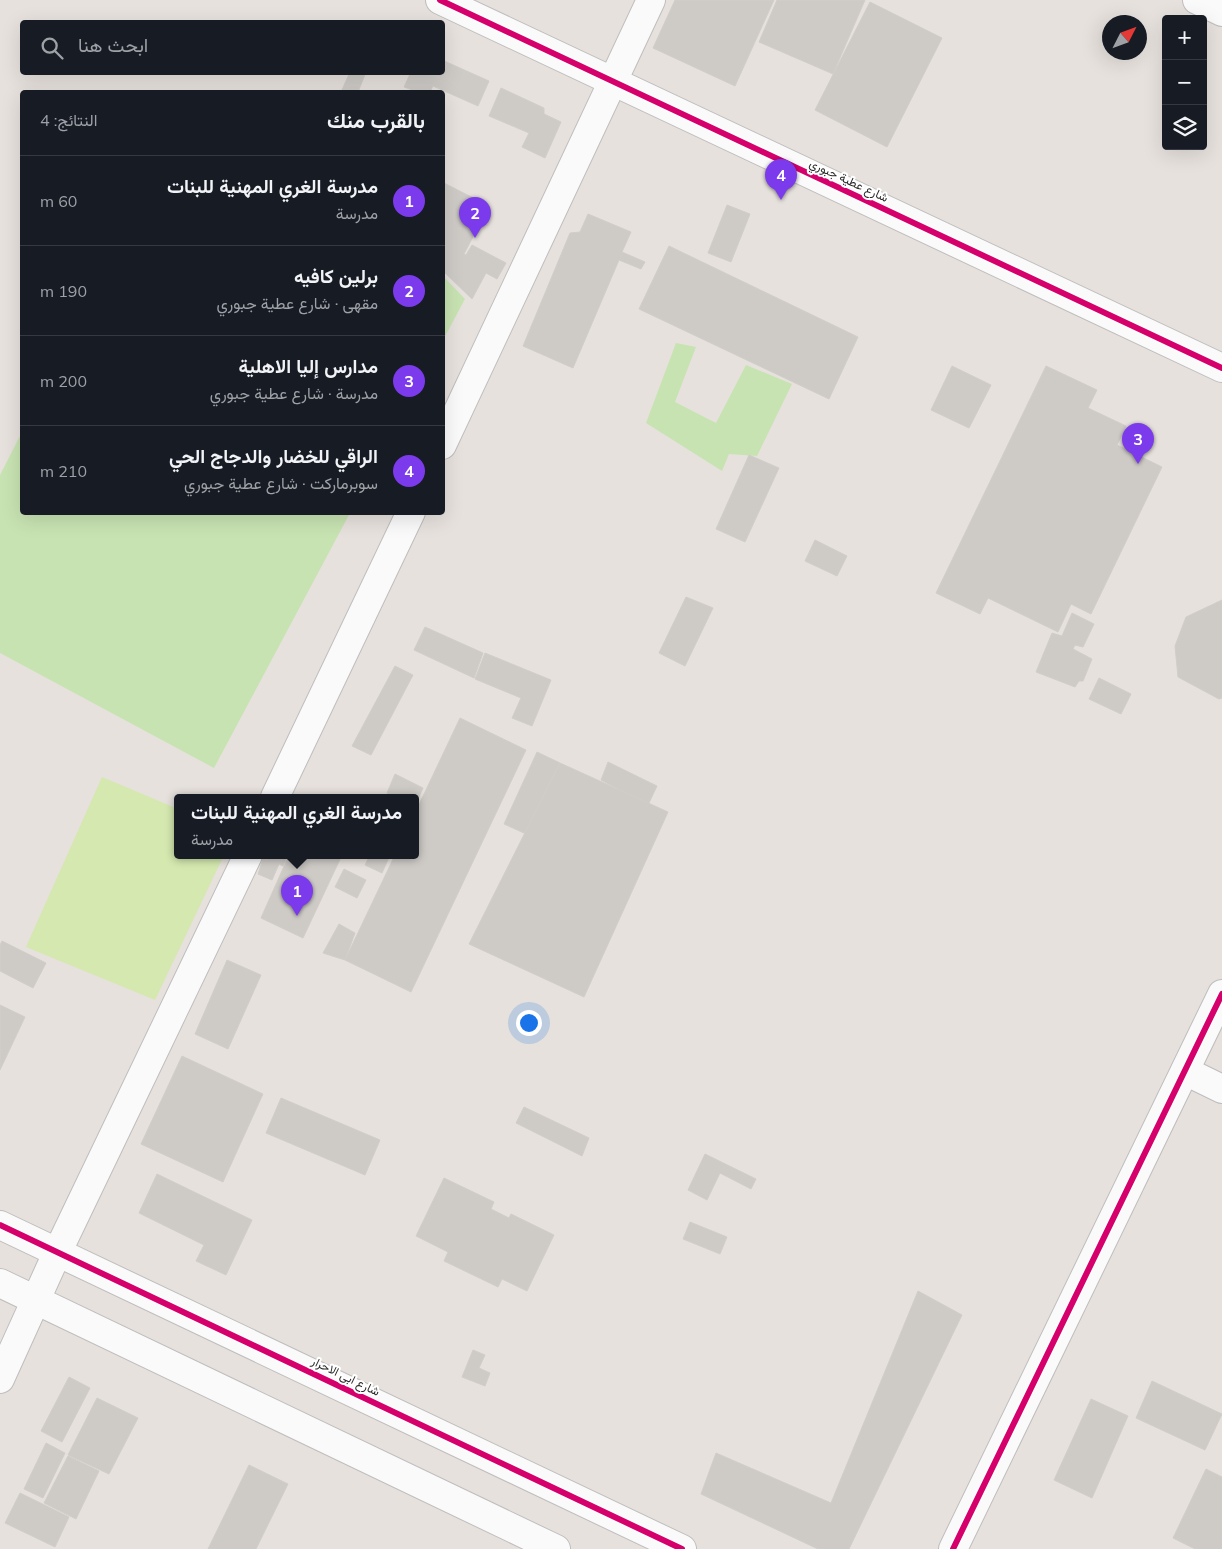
<!DOCTYPE html>
<html lang="ar">
<meta charset="utf-8">
<style>
body{margin:0;font-family:Mulish,Vazirmatn,sans-serif;background:#242831;color:#f1f3f6;direction:rtl}
.controls{position:absolute;right:15px;top:15px;display:grid;overflow:hidden;border-radius:5px;box-shadow:0 5px 20px #0002}
.controls button{width:45px;height:45px;display:grid;place-items:center;padding:0;border:0;border-bottom:1px solid #363941;background:#171b24;color:#f1f3f6;font:25px sans-serif}
.compass{position:absolute;left:1102px;top:15px;width:45px;height:45px;border-radius:50%;background:#171b24;box-shadow:0 5px 20px #0002;rotate:48deg}
.you{position:absolute;left:528px;top:1022px;width:18px;height:18px;margin:-12px;border:4px solid #fff;border-radius:50%;background:#1a73e8;box-shadow:0 0 0 8px #1a73e833}
.badge{display:grid;place-items:center;width:32px;height:32px;border-radius:50%;background:#7c3aed;color:#fff;font-size:16px;font-weight:700}
.pin{position:absolute;translate:-50% -41px;filter:drop-shadow(0 1px 2px #0008)}
.pin::after{content:'';position:absolute;top:26px;width:18px;height:15px;background:inherit;clip-path:polygon(0 0,100% 0,50% 100%)}
.popup{position:absolute;left:174px;top:794px;width:245px;height:65px;box-sizing:border-box;display:grid;place-content:center;border-radius:5px;background:#171b24;filter:drop-shadow(0 1px 4px #0005);font-size:16px;white-space:nowrap;color:#9ea1a6}
.popup b{font-size:19px;color:#f1f3f6}
.popup::after{content:'';position:absolute;left:50%;top:100%;margin-left:-10px;border:10px solid transparent;border-top-color:#171b24}
.list{margin:0;padding:0;list-style:none}
h2{display:flex;justify-content:space-between;align-items:center;height:65px;margin:0;padding:0 20px;font-size:21px}
h2 small{font-size:16px;font-weight:400;color:#9ea1a6}
.list li{display:grid;grid-template-columns:32px 1fr auto;gap:15px;align-items:center;box-sizing:border-box;height:90px;padding:0 20px;border-top:1px solid #363941}
.list b{display:block;font-size:19px;white-space:nowrap}
.list p{margin:0;font-size:16px;white-space:nowrap;color:#9ea1a6}
.list em{font-size:16px;font-style:normal;color:#9ea1a6}
.icon{flex:none;width:28px;height:28px;fill:none;stroke:currentColor;stroke-width:2;stroke-linecap:round;stroke-linejoin:round}
.map{position:relative;flex:none;width:1222px;height:1549px;overflow:hidden;direction:ltr}
.search{position:absolute;background:#171b24;box-shadow:0 5px 20px #0002;left:20px;top:20px;width:425px;height:55px;display:flex;align-items:center;gap:12px;box-sizing:border-box;padding:0 18px;border-radius:5px;color:#9ea1a6;font-size:19px}
.panel{position:absolute;background:#171b24;box-shadow:0 5px 20px #0002;left:20px;top:90px;width:425px;height:425px;border-radius:5px;direction:rtl}
.map>svg:first-child{display:block}
.green{fill:#c8e3b2}
.pitch{fill:#d4e8af}
.building{fill:#cecbc7;stroke:#d1cdc8}
.lines{fill:none;stroke-linecap:round;stroke-linejoin:round}
.street-casing{stroke:#bfbdbe;stroke-width:30}
.secondary-casing{stroke:#bfbdbe;stroke-width:30}
.street{stroke:#fbfafa;stroke-width:28}
.secondary{stroke:#fbfafa;stroke-width:28}
.cycleway-casing{stroke:#fff;stroke-width:9}
.cycleway{stroke:#d6006c;stroke-width:6}
.labels{text-anchor:middle;dominant-baseline:central;stroke-width:4;stroke-linejoin:round;paint-order:stroke}
.street-label{font-size:12px;fill:#272727;stroke:#fff}
</style>
<div class="map">
<svg width="1222" height="1549" viewBox="0 0 1222 1549">
<rect width="100%" height="100%" fill="#e6e1dc"/>
<g class="green">
<path d="M 443,276 L 465,299 L 443,340 Z"/>
<path d="M 676,343 L 696,347 L 675,402 L 716,423 L 746,365 L 792,384 L 757,456 L 729,454 L 722,471 L 646,423 Z"/>
<path d="M 22,432 L 22,512 L 350,513 L 214,768 L 0,653 L 0,475 Z"/>
</g>
<path class="pitch" d="M 102,777 L 178,809 L 178,855 L 224,855 L 155,1000 L 26,947 Z"/>
<g class="building">
<path d="M 675,0 L 774,0 L 735,86 L 653,48 Z"/>
<path d="M 777,0 L 865,0 L 833,74 L 759,42 Z"/>
<path d="M 870,2 L 942,38 L 887,147 L 815,110 Z"/>
<path d="M 442,60 L 489,81 L 478,106 L 433,86 L 430,92 L 418,92 L 404,87 L 411,72 L 442,72 Z"/>
<path d="M 350,72 L 366,72 L 358,92 L 341,92 Z"/>
<path d="M 501,88 L 544,108 L 544,114 L 561,122 L 545,158 L 522,147 L 529,133 L 489,116 Z"/>
<path d="M 442,182 L 489,206 L 464,254 L 466,255 L 472,245 L 506,263 L 497,279 L 486,273 L 472,299 L 442,270 Z"/>
<path d="M 727,205 L 750,214 L 731,262 L 708,253 Z"/>
<path d="M 588,214 L 631,232 L 622,252 L 645,262 L 641,269 L 619,260 L 573,368 L 523,346 L 570,233 L 580,232 Z"/>
<path d="M 669,246 L 858,337 L 829,399 L 639,309 Z"/>
<path d="M 952,366 L 991,385 L 969,428 L 931,410 Z"/>
<path d="M 1046,366 L 1097,390 L 1088,408 L 1126,426 L 1117,445 L 1162,467 L 1091,614 L 1071,604 L 1058,632 L 988,598 L 980,614 L 936,593 Z"/>
<path d="M 749,455 L 779,468 L 745,542 L 716,529 Z"/>
<path d="M 815,540 L 847,556 L 837,576 L 805,561 Z"/>
<path d="M 686,597 L 713,608 L 685,666 L 659,653 Z"/>
<path d="M 1222,600 L 1222,698 L 1219,699 L 1178,677 L 1175,646 L 1186,617 Z"/>
<path d="M 1072,613 L 1094,624 L 1083,647 L 1075,645 L 1073,649 L 1092,659 L 1083,681 L 1079,681 L 1075,687 L 1036,672 L 1052,633 L 1062,636 Z"/>
<path d="M 425,627 L 483,653 L 474,678 L 414,650 Z"/>
<path d="M 485,653 L 551,680 L 532,726 L 512,718 L 521,698 L 475,679 Z"/>
<path d="M 395,666 L 413,675 L 371,755 L 352,746 Z"/>
<path d="M 1099,678 L 1131,694 L 1121,714 L 1089,699 Z"/>
<path d="M 460,718 L 526,750 L 411,992 L 345,960 L 395,855 L 416,855 L 416,811 Z"/>
<path d="M 537,752 L 560,763 L 526,834 L 504,824 Z"/>
<path d="M 608,762 L 657,786 L 648,805 L 601,780 Z"/>
<path d="M 560,763 L 668,812 L 584,997 L 469,944 Z"/>
<path d="M 395,774 L 423,788 L 416,803 L 416,797 L 397,797 L 387,793 Z"/>
<path d="M 269,855 L 287,855 L 283,866 L 279,864 L 272,880 L 258,874 L 263,859 L 267,860 Z"/>
<path d="M 289,855 L 342,855 L 303,938 L 261,918 Z"/>
<path d="M 370,855 L 390,855 L 382,873 L 365,865 Z"/>
<path d="M 344,869 L 366,880 L 357,898 L 335,887 Z"/>
<path d="M 339,924 L 355,933 L 345,960 L 323,953 Z"/>
<path d="M 2,941 L 46,963 L 33,988 L 0,971 L 0,945 Z"/>
<path d="M 227,960 L 261,975 L 228,1049 L 195,1034 Z"/>
<path d="M 0,1005 L 25,1017 L 0,1070 Z"/>
<path d="M 182,1056 L 263,1094 L 223,1182 L 141,1144 Z"/>
<path d="M 281,1098 L 380,1140 L 365,1175 L 266,1133 Z"/>
<path d="M 524,1107 L 589,1138 L 582,1156 L 516,1123 Z"/>
<path d="M 705,1154 L 756,1179 L 751,1189 L 720,1173 L 707,1200 L 688,1190 Z"/>
<path d="M 157,1174 L 252,1220 L 226,1275 L 196,1261 L 204,1245 L 139,1213 Z"/>
<path d="M 444,1178 L 494,1202 L 491,1209 L 509,1218 L 511,1214 L 554,1235 L 527,1291 L 502,1279 L 498,1287 L 444,1261 L 448,1252 L 416,1236 Z"/>
<path d="M 690,1222 L 727,1237 L 720,1254 L 683,1239 Z"/>
<path d="M 918,1291 L 962,1315 L 849,1549 L 818,1549 L 701,1494 L 716,1453 L 831,1503 Z"/>
<path d="M 473,1350 L 485,1355 L 479,1368 L 490,1373 L 485,1386 L 462,1377 Z"/>
<path d="M 69,1377 L 90,1388 L 62,1442 L 41,1431 Z"/>
<path d="M 1152,1381 L 1222,1414 L 1205,1450 L 1136,1418 Z"/>
<path d="M 97,1398 L 138,1418 L 109,1474 L 68,1455 Z"/>
<path d="M 1091,1399 L 1128,1416 L 1092,1498 L 1054,1480 Z"/>
<path d="M 46,1443 L 65,1453 L 43,1498 L 24,1489 Z"/>
<path d="M 68,1456 L 99,1471 L 76,1519 L 44,1503 Z"/>
<path d="M 249,1465 L 288,1484 L 256,1549 L 208,1549 Z"/>
<path d="M 1206,1469 L 1222,1477 L 1222,1549 L 1195,1549 L 1173,1538 Z"/>
<path d="M 20,1493 L 69,1517 L 55,1547 L 5,1523 Z"/>
</g>
<g class="lines">
<g class="street-casing">
<g id="street">
<path d="M 440,0 L 1222,368"/>
<path d="M 1197,0 L 1222,12"/>
<path d="M 442,445 L 651,0"/>
<path d="M 275,797 L 411,512"/>
<path d="M 1185,1071 L 1222,1089"/>
<path d="M 0,1225 L 682,1549"/>
<path d="M 0,1283 L 556,1549"/>
<path d="M 0,1379 L 58,1251 L 248,855"/>
</g>
</g>
<g class="secondary-casing">
<path id="secondary" d="M 953,1549 L 1222,994"/>
</g>
<use href="#street" class="street"/>
<use href="#secondary" class="secondary"/>
<g class="cycleway-casing">
<g id="cycleway">
<path d="M 440,0 L 1222,368"/>
<path d="M 0,1225 L 682,1549"/>
<path d="M 953,1549 L 1222,994"/>
</g>
</g>
<use href="#cycleway" class="cycleway"/>
</g>
<g class="labels">
<g class="street-label">
<text transform="translate(849 180) rotate(25)">شارع عطية جبوري</text>
<text transform="translate(346 1376) rotate(26)">شارع ابی الاحرار</text>
</g>
</g>
</svg>
<div class="controls">
<button>+</button>
<button>−</button>
<button><svg class="icon" aria-label="layers" viewBox="0 0 24 24"><path d="M12 4l9 5-9 5-9-5zM3 14l9 5 9-5"/></svg></button>
</div>
<svg class="compass" viewBox="-18 -18 36 36"><path d="M0-13l5 13h-10z" fill="#e53935"/><path d="M0 13l5-13h-10z" fill="#9ea1a6"/></svg>
<div class="you"></div>
<div class="pin badge" style="left:297px;top:916px">1</div>
<div class="popup"><b>مدرسة الغري المهنية للبنات</b>مدرسة</div>
<div class="pin badge" style="left:475px;top:238px">2</div>
<div class="pin badge" style="left:1138px;top:464px">3</div>
<div class="pin badge" style="left:781px;top:200px">4</div>
<div class="search"><svg class="icon" aria-label="search" viewBox="0 0 24 24"><circle cx="10" cy="10" r="6"/><path d="M15 15l6 6"/></svg>ابحث هنا</div>
<section class="panel">
<h2>بالقرب منك<small>النتائج: 4</small></h2>
<ul class="list">
<li><span class="badge">1</span><div><b>مدرسة الغري المهنية للبنات</b><p>مدرسة</p></div><em>60 m</em></li>
<li><span class="badge">2</span><div><b>برلين كافيه</b><p>مقهى · شارع عطية جبوري</p></div><em>190 m</em></li>
<li><span class="badge">3</span><div><b>مدارس إليا الاهلية</b><p>مدرسة · شارع عطية جبوري</p></div><em>200 m</em></li>
<li><span class="badge">4</span><div><b>الراقي للخضار والدجاج الحي</b><p>سوبرماركت · شارع عطية جبوري</p></div><em>210 m</em></li>
</ul>
</section>
</div>
